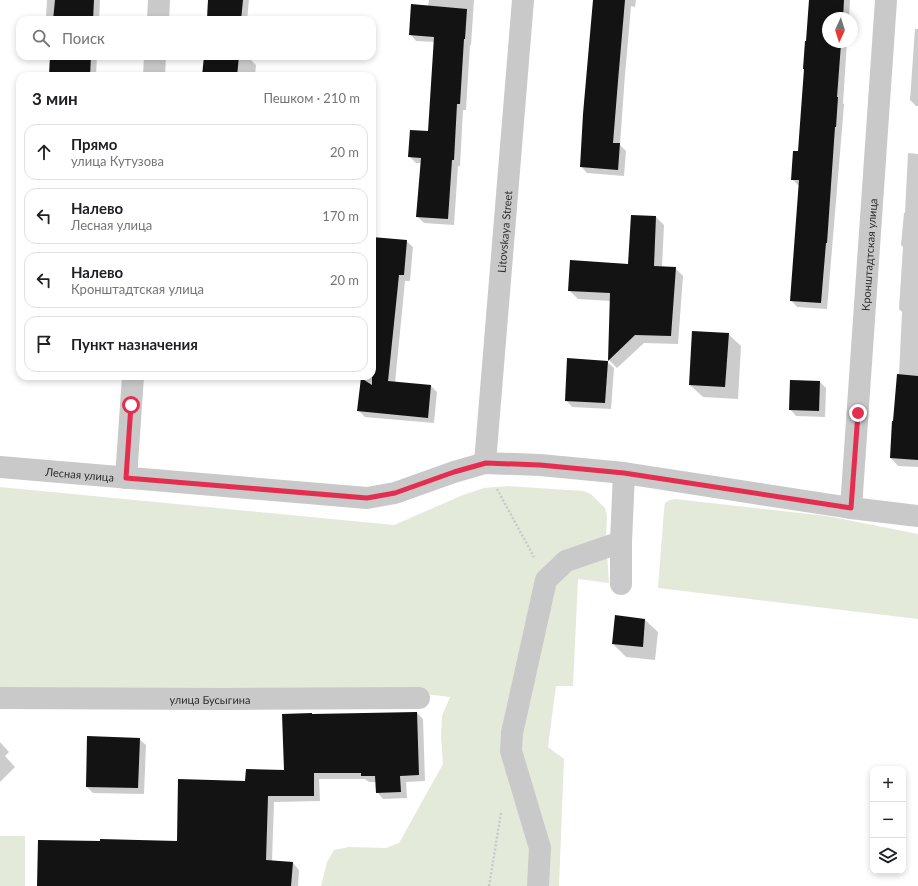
<!DOCTYPE html>
<html lang="ru">
<meta charset="utf-8">
<style>
body{margin:0;font-family:Lato,sans-serif;background:#f6f6f6;color:#202124}
.controls{position:absolute;right:12px;bottom:12px;display:grid;overflow:hidden;border-radius:8px;box-shadow:0 2px 6px #0003}
.controls button{width:36px;height:36px;display:grid;place-items:center;padding:0;border:0;border-bottom:1px solid #e0e0e0;background:#fff;color:#202124;font:20px sans-serif}
.compass{position:absolute;left:822px;top:12px;width:36px;height:36px;border-radius:50%;background:#fff;box-shadow:0 2px 6px #0003;rotate:184deg}
.stop{position:absolute;width:12px;height:12px;margin:-9px;border:3px solid #e42e4f;border-radius:50%;background:#fff}
.stop.end{background:#e42e4f;border-color:#fff;box-shadow:0 1px 4px #0008}
.list{margin:0;padding:0;list-style:none}
h2{display:flex;justify-content:space-between;align-items:center;height:52px;margin:0;padding:0 16px;font-size:17px}
h2 small{font-size:13px;font-weight:400;color:#757577}
.list li{display:grid;grid-template-columns:26px 1fr auto;gap:12px;align-items:center;box-sizing:border-box;height:56px;margin:0 8px 8px;padding:0 8px;border:1px solid #e0e0e0;border-radius:12px}
.list b{display:block;font-size:15px;white-space:nowrap}
.list p{margin:0;font-size:13px;white-space:nowrap;color:#757577}
.list em{font-size:13px;font-style:normal;color:#757577}
.icon{flex:none;width:22px;height:22px;fill:none;stroke:currentColor;stroke-width:2;stroke-linecap:round;stroke-linejoin:round}
.map{position:relative;flex:none;width:918px;height:886px;overflow:hidden}
.search{position:absolute;background:#fff;box-shadow:0 2px 6px #0003;left:16px;top:16px;width:360px;height:44px;display:flex;align-items:center;gap:10px;box-sizing:border-box;padding:0 14px;border-radius:12px;color:#757577;font-size:15px}
.panel{position:absolute;background:#fff;box-shadow:0 2px 6px #0003;left:16px;top:72px;width:360px;height:308px;border-radius:12px}
.map>svg:first-child{display:block}
.green{fill:#e4ead9}
.shadow{fill:#0003}
.building{fill:#131313}
.lines{fill:none;stroke-linecap:round;stroke-linejoin:round}
.path{stroke:#c9c9c9;stroke-width:2.5;stroke-dasharray:2 2;stroke-linecap:butt}
.minor{stroke:#c9c9c9;stroke-width:22}
.route{stroke:#e42e4f;stroke-width:5}
.labels{text-anchor:middle;dominant-baseline:central;stroke-width:4;stroke-linejoin:round;paint-order:stroke}
.street-label{font-size:11px;fill:#2c2c2c;stroke:#fff}
</style>
<div class="map">
<svg width="918" height="886" viewBox="0 0 918 886">
<rect width="100%" height="100%" fill="#fff"/>
<g class="green">
<path d="M 508,486 L 583,491 L 591,494 L 605,508 L 607,516 L 606,537 L 609,583 L 578,579 L 573,686 L 556,686 L 548,747 L 564,759 L 559,886 L 321,886 L 327,862 L 334,850 L 349,847 L 386,848 L 399,843 L 443,764 L 441,736 L 442,716 L 450,697 L 400,691 L 0,698 L 0,487 L 394,525 L 463,495 L 484,488 Z"/>
<path d="M 675,499 L 827,516 L 918,534 L 918,619 L 658,588 L 664,510 L 665,503 L 670,500 Z"/>
<rect x="0" y="836" width="25" height="50"/>
</g>
<g class="shadow">
<path d="M 47,0 L 100,0 L 99,20 L 48,20 L 46,18 Z"/>
<path d="M 208,0 L 249,0 L 247,20 L 207,20 Z"/>
<path d="M 429,0 L 474,0 L 471,45 L 470,45 L 466,110 L 463,110 L 460,166 L 458,166 L 454,225 L 424,223 L 418,217 L 421,163 L 416,163 L 410,157 L 429,132 L 435,42 L 416,41 L 410,34 L 428,7 Z"/>
<path d="M 594,0 L 636,0 L 635,7 L 631,6 L 624,87 L 624,88 L 620,145 L 626,151 L 624,176 L 587,173 L 581,166 Z"/>
<path d="M 810,0 L 850,0 L 849,18 L 828,18 L 828,42 L 847,42 L 843,103 L 844,105 L 827,309 L 797,307 L 791,300 L 799,186 L 792,179 L 799,152 Z"/>
<path d="M 915,29 L 918,29 L 918,106 L 916,106 L 910,100 Z"/>
<path d="M 51,56 L 97,56 L 96,76 L 51,76 L 50,74 Z"/>
<path d="M 205,56 L 245,56 L 245,58 L 250,59 L 256,65 L 255,76 L 203,76 Z"/>
<path d="M 99,74 L 128,76 L 99,76 Z"/>
<path d="M 908,153 L 918,154 L 918,467 L 898,466 L 891,458 L 899,375 L 902,312 L 899,309 L 903,247 L 901,245 L 904,213 L 905,213 Z"/>
<path d="M 656,217 L 664,225 L 662,267 L 675,268 L 683,276 L 678,344 L 644,343 L 617,368 L 609,360 L 611,301 L 578,299 L 569,290 L 629,265 Z"/>
<path d="M 372,238 L 406,241 L 413,247 L 410,281 L 405,281 L 395,383 L 431,386 L 437,392 L 434,423 L 365,417 L 358,410 L 361,381 L 353,376 L 372,376 Z"/>
<path d="M 728,334 L 741,346 L 738,399 L 703,397 L 690,385 Z"/>
<path d="M 607,362 L 614,368 L 611,409 L 572,407 L 566,400 Z"/>
<path d="M 211,376 L 233,376 L 233,378 Z"/>
<path d="M 791,380 L 820,382 L 826,388 L 825,417 L 796,416 L 790,409 Z"/>
<path d="M 616,616 L 645,620 L 658,632 L 655,660 L 626,657 L 613,644 Z"/>
<path d="M 417,713 L 423,719 L 425,781 L 406,782 L 407,798 L 383,799 L 377,792 L 377,782 L 369,782 L 365,779 L 319,779 L 320,801 L 274,802 L 272,862 L 293,863 L 299,870 L 298,886 L 38,886 L 178,842 L 246,782 L 285,771 L 313,715 Z"/>
<path d="M 139,739 L 146,745 L 144,794 L 93,793 L 87,787 Z"/>
<path d="M 0,742 L 9,752 L 5,756 L 15,767 L 0,782 Z"/>
</g>
<g class="building">
<path d="M 55,0 L 94,0 L 93,20 L 53,20 Z"/>
<path d="M 208,0 L 243,0 L 241,20 L 207,20 Z"/>
<path d="M 593,0 L 625,0 L 618,81 L 613,143 L 620,143 L 618,170 L 580,167 L 583,114 Z"/>
<path d="M 809,0 L 844,0 L 843,18 L 828,18 L 828,42 L 841,42 L 841,44 L 837,97 L 838,97 L 836,127 L 835,127 L 827,243 L 826,243 L 821,303 L 790,301 L 799,180 L 791,180 L 793,151 L 798,151 L 804,69 L 803,69 L 805,41 L 806,41 Z"/>
<path d="M 411,4 L 467,9 L 465,39 L 464,39 L 460,104 L 457,104 L 454,160 L 452,160 L 448,219 L 416,217 L 421,158 L 408,157 L 410,130 L 428,131 L 434,37 L 409,35 Z"/>
<path d="M 50,56 L 91,56 L 90,76 L 65,76 L 49,75 Z"/>
<path d="M 204,56 L 239,56 L 237,76 L 202,76 Z"/>
<path d="M 631,215 L 656,216 L 654,266 L 676,267 L 671,336 L 635,335 L 608,361 L 610,293 L 568,291 L 570,260 L 628,264 Z"/>
<path d="M 372,237 L 407,240 L 404,275 L 399,275 L 388,381 L 431,385 L 428,418 L 357,411 L 361,378 L 372,385 Z"/>
<path d="M 692,331 L 729,333 L 725,387 L 689,385 Z"/>
<path d="M 567,358 L 608,361 L 605,403 L 565,401 Z"/>
<path d="M 897,374 L 918,376 L 918,460 L 890,458 L 892,421 L 893,421 Z"/>
<path d="M 790,380 L 820,381 L 819,411 L 789,410 Z"/>
<path d="M 615,615 L 645,619 L 643,647 L 612,644 Z"/>
<path d="M 417,712 L 419,775 L 400,776 L 401,792 L 376,793 L 375,776 L 361,776 L 361,773 L 314,773 L 314,796 L 268,796 L 266,860 L 293,862 L 291,886 L 37,886 L 38,840 L 100,841 L 100,839 L 177,841 L 178,779 L 245,781 L 246,769 L 284,770 L 282,714 L 312,713 L 312,714 Z"/>
<path d="M 87,736 L 140,738 L 138,788 L 86,787 Z"/>
</g>
<g class="lines">
<g class="path">
<path d="M 497,489 L 534,557"/>
<path d="M 489,886 L 501,813"/>
</g>
<g class="minor">
<path d="M 158,20 L 159,0"/>
<path d="M 154,76 L 155,56"/>
<path id="s1" d="M 485,463 L 523,0"/>
<path id="s2" d="M 0,467 L 367,498 L 395,493 L 454,472 L 485,463 L 540,465 L 624,473 L 851,508 L 918,516"/>
<path d="M 126,478 L 133,376"/>
<path id="s3" d="M 851,508 L 886,0"/>
<path d="M 621,584 L 621,542 L 624,473"/>
<path id="s4" d="M 0,698 L 225,699 L 419,698"/>
<path d="M 538,886 L 540,848 L 511,751 L 512,733 L 546,580 L 566,561 L 621,542"/>
</g>
</g>
<g class="lines">
<path class="route" d="M 131,405 L 126,478 L 367,498 L 395,493 L 454,472 L 486,463 L 540,465 L 624,473 L 851,508 L 858,413"/>
</g>
<g class="labels">
<g class="street-label">
<text stroke="none"><textPath href="#s1" startOffset="232">Litovskaya Street</textPath></text>
<text stroke="none"><textPath href="#s3" startOffset="254">Кронштадтская улица</textPath></text>
<text stroke="none"><textPath href="#s2" startOffset="80">Лесная улица</textPath></text>
<text stroke="none"><textPath href="#s4" startOffset="210">улица Бусыгина</textPath></text>
</g>
</g>
</svg>
<div class="controls">
<button>+</button>
<button>−</button>
<button><svg class="icon" aria-label="layers" viewBox="0 0 24 24"><path d="M12 4l9 5-9 5-9-5zM3 14l9 5 9-5"/></svg></button>
</div>
<svg class="compass" viewBox="-18 -18 36 36"><path d="M0-13l5 13h-10z" fill="#e53935"/><path d="M0 13l5-13h-10z" fill="#757577"/></svg>
<div class="stop" style="left:131px;top:405px"></div>
<div class="stop end" style="left:858px;top:413px"></div>
<div class="search"><svg class="icon" aria-label="search" viewBox="0 0 24 24"><circle cx="10" cy="10" r="6"/><path d="M15 15l6 6"/></svg>Поиск</div>
<section class="panel">
<h2>3 мин<small>Пешком · 210 m</small></h2>
<ul class="list">
<li><svg class="icon" aria-label="ahead" viewBox="0 0 24 24"><path d="M12 20V5M6 11l6-6 6 6"/></svg><div><b>Прямо</b><p>улица Кутузова</p></div><em>20 m</em></li>
<li><svg class="icon" aria-label="left" viewBox="0 0 24 24"><path d="M17 20v-9H6M10 6l-5 5 5 5"/></svg><div><b>Налево</b><p>Лесная улица</p></div><em>170 m</em></li>
<li><svg class="icon" aria-label="left" viewBox="0 0 24 24"><path d="M17 20v-9H6M10 6l-5 5 5 5"/></svg><div><b>Налево</b><p>Кронштадтская улица</p></div><em>20 m</em></li>
<li><svg class="icon" aria-label="arrive" viewBox="0 0 24 24"><path d="M6 21V4h12l-3 4 3 4H6"/></svg><div><b>Пункт назначения</b></div></li>
</ul>
</section>
</div>
